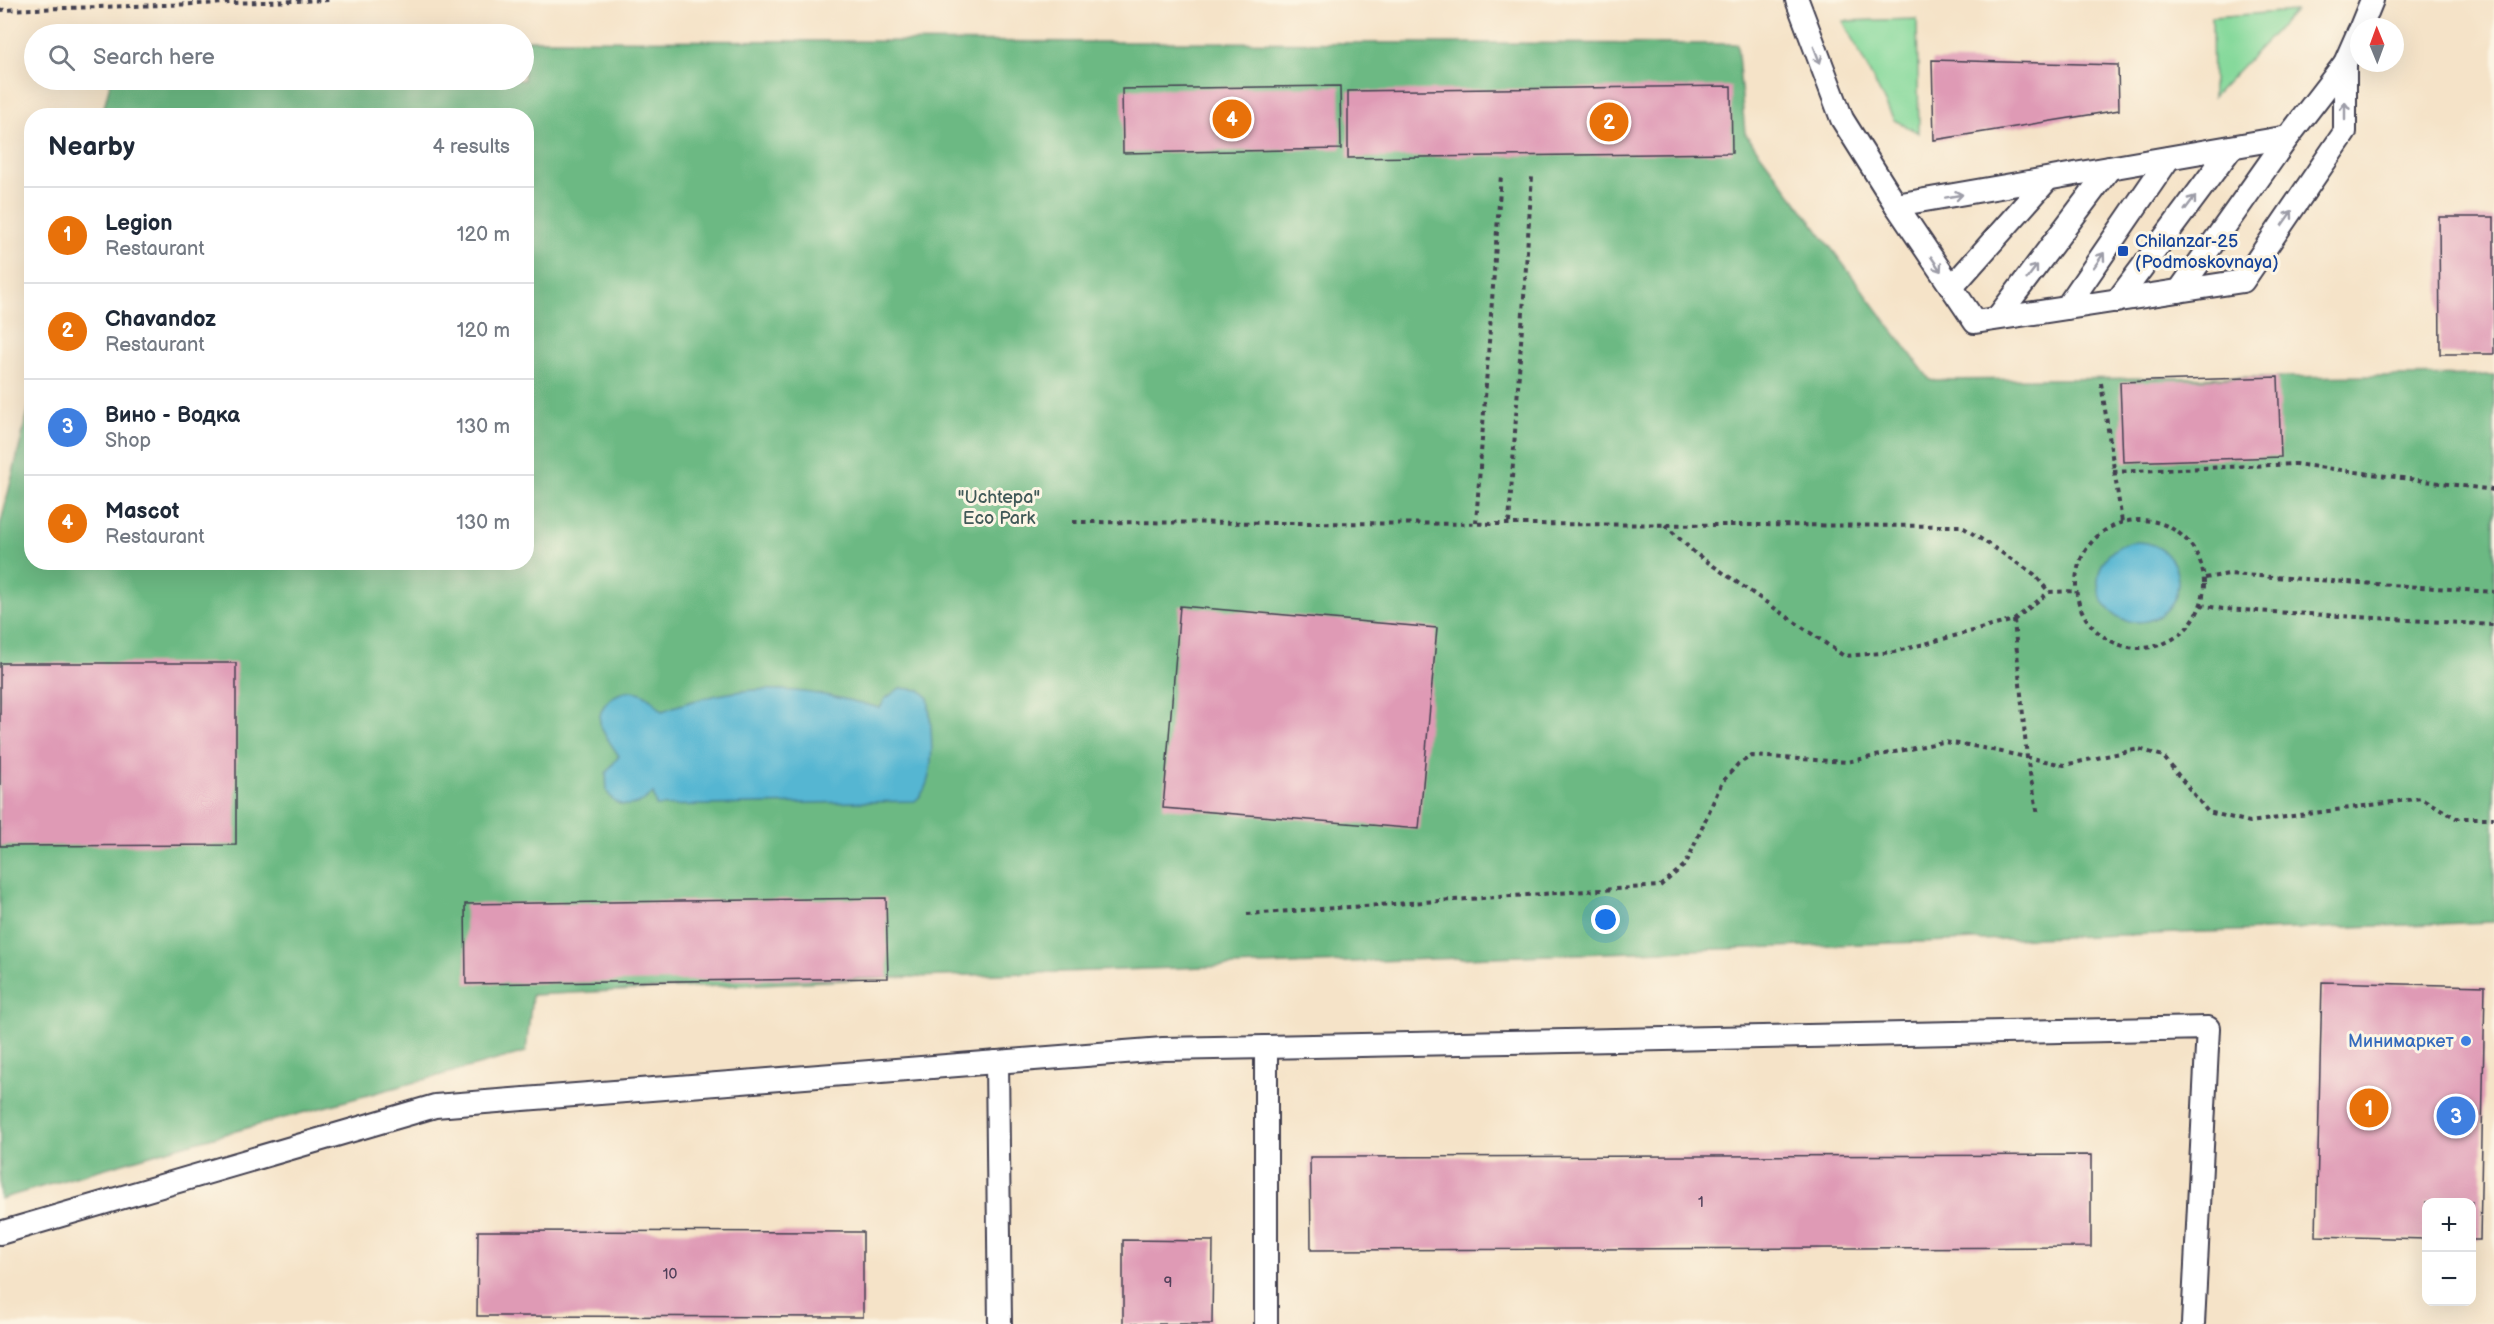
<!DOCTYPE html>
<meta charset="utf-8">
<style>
body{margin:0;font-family:"Balsamiq Sans",sans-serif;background:#f6f6f7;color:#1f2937}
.controls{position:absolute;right:18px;bottom:18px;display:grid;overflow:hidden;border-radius:12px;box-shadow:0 6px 24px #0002}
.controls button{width:54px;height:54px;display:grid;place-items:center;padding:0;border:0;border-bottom:2px solid #e0e1e3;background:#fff;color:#1f2937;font:30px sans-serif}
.compass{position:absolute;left:2350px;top:18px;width:54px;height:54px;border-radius:50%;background:#fff;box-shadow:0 6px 24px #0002;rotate:359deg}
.you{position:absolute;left:1606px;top:920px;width:21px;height:21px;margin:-15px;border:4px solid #fff;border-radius:50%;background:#1a73e8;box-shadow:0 0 0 9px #1a73e833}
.badge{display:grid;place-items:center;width:39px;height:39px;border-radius:50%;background:#1f6fb2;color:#fff;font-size:20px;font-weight:700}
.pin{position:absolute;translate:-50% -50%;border:3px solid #fff;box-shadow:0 2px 6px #0006}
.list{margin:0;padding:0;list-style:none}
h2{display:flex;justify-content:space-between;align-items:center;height:78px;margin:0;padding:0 24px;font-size:26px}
h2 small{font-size:20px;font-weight:400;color:#747a83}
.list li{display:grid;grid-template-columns:39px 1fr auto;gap:18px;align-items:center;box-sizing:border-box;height:96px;padding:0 24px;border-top:2px solid #e0e1e3}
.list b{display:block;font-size:22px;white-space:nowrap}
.list p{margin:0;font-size:20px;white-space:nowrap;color:#747a83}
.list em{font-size:20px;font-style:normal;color:#747a83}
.icon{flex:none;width:33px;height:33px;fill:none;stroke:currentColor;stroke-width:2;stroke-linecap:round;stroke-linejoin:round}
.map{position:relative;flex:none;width:2494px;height:1324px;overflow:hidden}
.search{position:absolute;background:#fff;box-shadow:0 6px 24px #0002;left:24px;top:24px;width:510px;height:66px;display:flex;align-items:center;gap:15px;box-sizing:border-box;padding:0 21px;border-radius:33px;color:#747a83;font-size:22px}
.panel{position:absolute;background:#fff;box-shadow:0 6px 24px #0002;left:24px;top:108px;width:510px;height:462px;border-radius:24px}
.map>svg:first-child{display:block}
.green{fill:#86d99b;stroke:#547e6b;stroke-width:1.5}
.forest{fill:#6cb983;stroke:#476e5f;stroke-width:1.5}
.water{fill:#54b6d2;stroke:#3b6c86;stroke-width:1.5}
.building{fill:#df9ab5}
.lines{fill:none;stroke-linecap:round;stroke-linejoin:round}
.service-casing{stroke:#423f50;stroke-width:26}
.path{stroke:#423f50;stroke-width:4;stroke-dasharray:4.5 4.5;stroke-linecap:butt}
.service{stroke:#fff;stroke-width:22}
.oneway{stroke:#9c9ca7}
.transit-dot{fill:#1a4fb4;stroke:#fcf5e5;stroke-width:2}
.shop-dot{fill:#3f7fe0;stroke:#fcf5e5;stroke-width:2}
.labels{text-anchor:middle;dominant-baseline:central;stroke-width:6;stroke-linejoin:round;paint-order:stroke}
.number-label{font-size:15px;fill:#51405a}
.transit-label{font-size:18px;fill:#164399;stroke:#fcf5e5;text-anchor:start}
.park-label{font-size:18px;fill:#405958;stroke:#fcf5e5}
.shop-label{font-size:18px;fill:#366cbe;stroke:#fcf5e5;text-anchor:end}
</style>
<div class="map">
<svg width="2494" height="1324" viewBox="0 0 2494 1324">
<rect width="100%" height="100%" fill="#fcf5e5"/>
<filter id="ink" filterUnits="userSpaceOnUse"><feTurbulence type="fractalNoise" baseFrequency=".0167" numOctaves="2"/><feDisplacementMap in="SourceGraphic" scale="12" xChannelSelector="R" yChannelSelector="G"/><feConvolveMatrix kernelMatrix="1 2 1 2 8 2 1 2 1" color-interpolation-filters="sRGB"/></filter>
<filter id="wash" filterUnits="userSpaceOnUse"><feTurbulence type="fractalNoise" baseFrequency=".008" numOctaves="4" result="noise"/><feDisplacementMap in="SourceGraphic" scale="24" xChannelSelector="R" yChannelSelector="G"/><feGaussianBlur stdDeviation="1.35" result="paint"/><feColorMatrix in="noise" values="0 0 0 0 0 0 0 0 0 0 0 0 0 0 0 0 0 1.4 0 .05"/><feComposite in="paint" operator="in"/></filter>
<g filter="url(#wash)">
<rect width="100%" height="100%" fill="#f5e3c8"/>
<g class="green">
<path d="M 2295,11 L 2213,97 L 2212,17 Z"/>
<path d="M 1917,19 L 1919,133 L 1894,120 L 1843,21 Z"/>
</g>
<path class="forest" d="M 524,40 L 1737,44 L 1745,133 L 1930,380 L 2494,375 L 2494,922 L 888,978 L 532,995 L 526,1052 L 188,1144 L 0,1199 L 0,526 L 31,400 L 32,562 L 526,562 L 526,116 L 102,115 L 111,80 L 524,80 Z"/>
<g class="water">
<circle cx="2138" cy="582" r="40"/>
<path d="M 900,688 L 920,690 L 928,697 C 931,724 939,783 915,801 L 656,806 L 653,793 C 640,807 616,812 607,791 L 606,773 L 619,756 C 614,748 606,738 602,729 C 591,705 624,682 645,695 C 651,698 657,706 662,711 C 746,681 794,685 880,708 L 885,699 Z"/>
</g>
<g id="blocks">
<g class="building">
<path d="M 1932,60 L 2118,65 L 2119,110 L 1934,140 Z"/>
<path d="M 1340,86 L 1341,149 L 1123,153 L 1122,89 Z"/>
<path d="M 1731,86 L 1732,153 L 1348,158 L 1348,91 Z"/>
<path d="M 2439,217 L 2494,217 L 2494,354 L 2440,354 Z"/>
<path d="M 2278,377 L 2281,457 L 2123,462 L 2120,382 Z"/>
<path d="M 1180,606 L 1437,628 L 1419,829 L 1163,808 Z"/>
<path d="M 0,663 L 236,663 L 236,845 L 0,846 Z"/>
<path d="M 886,898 L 888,978 L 466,984 L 465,904 Z"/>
<path d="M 2322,982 L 2485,986 L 2480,1240 L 2472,1240 L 2472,1202 L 2426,1202 L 2426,1239 L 2316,1236 Z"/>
<path d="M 2091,1155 L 2091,1247 L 1311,1250 L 1310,1157 Z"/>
<path d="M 478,1231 L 863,1232 L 863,1317 L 477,1316 Z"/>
<path d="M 1123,1240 L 1213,1241 L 1212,1324 L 1123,1324 Z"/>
</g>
</g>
</g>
<g filter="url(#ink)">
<use href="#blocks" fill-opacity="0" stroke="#423f50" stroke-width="1.5"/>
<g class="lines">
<g class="service-casing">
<g id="service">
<path d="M 1797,0 L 1842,119 L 1896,205 L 1975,322 L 2243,281 L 2345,132 L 2345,63"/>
<path d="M 2361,27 L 2372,0"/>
<path d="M 1896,205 L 2288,137"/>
<path d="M 1952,287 L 2047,180"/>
<path d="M 2179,291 L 2288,137 L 2345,63 L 2359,31"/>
<path d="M 2117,301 L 2232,147"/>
<path d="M 2066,308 L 2169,158"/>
<path d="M 1997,318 L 2110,168"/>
<path d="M 1266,1047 L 1266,1324"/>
<path d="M 997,1062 L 1000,1324"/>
<path d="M 0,1233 L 435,1106 L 1163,1049 L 2208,1028 L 2193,1324"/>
</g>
</g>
<g class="path">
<path d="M 0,10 L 329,0"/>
<path d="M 2101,383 L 2122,522"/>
<path d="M 2113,472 L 2295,464 L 2494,490"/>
<circle cx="2140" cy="584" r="64"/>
<path d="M 1073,522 L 1961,526 L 2034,574 L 2049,592 L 2076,591"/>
<path d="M 1476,523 L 1501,175"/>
<path d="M 1509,523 L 1532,176"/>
<path d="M 1665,525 L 1696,554 L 1844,656 L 1894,652 L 2014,620 L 2049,592"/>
<path d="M 2205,578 L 2229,574 L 2494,592"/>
<path d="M 2201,605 L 2223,609 L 2494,625"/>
<path d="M 2014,620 L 2027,758 L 2038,815"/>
<path d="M 1247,914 L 1660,886 L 1686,864 L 1722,782 L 1738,764 L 1752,756 L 1847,762 L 1943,742 L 1968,745 L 2064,765 L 2139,749 L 2163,756 L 2208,812 L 2250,822 L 2421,798 L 2456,818 L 2494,818"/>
</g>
<use href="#service" class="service"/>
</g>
<defs><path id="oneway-shaft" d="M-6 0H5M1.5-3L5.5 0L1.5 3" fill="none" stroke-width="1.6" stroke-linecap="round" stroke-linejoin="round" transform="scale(1.5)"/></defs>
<g class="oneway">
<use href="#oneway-shaft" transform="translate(1817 55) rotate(69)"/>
<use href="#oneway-shaft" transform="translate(2345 111) rotate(-90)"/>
<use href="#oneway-shaft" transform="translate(1954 196) rotate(-10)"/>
<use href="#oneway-shaft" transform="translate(2190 203) rotate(-53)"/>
<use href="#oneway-shaft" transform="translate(2287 218) rotate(-55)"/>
<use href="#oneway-shaft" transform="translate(2099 260) rotate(-55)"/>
<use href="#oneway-shaft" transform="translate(1936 264) rotate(56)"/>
<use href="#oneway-shaft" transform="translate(2032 272) rotate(-53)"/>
</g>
</g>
<rect class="transit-dot" x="2117" y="245" width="12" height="12" rx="3"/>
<circle class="shop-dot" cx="2466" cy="1041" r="6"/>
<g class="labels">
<g class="number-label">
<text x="1701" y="1202">1</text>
<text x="670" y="1274">10</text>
<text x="1168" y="1282">9</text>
</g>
<g class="transit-label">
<text x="2135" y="241">Chilanzar-25<tspan x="2135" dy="21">(Podmoskovnaya)</tspan></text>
</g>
<g class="park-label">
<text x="999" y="497">"Uchtepa"<tspan x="999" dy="21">Eco Park</tspan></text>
</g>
<g class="shop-label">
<text x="2454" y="1041">Минимаркет</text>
</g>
</g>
</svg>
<div class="controls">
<button>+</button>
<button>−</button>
</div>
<svg class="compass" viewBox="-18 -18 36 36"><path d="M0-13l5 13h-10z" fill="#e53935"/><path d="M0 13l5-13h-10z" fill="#747a83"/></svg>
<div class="you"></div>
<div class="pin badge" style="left:2369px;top:1108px;background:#e8710a">1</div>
<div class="pin badge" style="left:1609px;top:122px;background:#e8710a">2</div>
<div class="pin badge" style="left:2456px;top:1116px;background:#3f7fe0">3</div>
<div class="pin badge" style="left:1232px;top:119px;background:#e8710a">4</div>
<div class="search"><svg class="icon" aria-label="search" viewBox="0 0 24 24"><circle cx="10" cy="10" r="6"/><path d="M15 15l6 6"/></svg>Search here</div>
<section class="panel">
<h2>Nearby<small>4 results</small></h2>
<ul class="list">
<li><span class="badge" style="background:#e8710a">1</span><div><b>Legion</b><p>Restaurant</p></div><em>120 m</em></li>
<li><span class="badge" style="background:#e8710a">2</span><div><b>Chavandoz</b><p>Restaurant</p></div><em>120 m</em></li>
<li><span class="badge" style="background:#3f7fe0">3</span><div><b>Вино - Водка</b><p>Shop</p></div><em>130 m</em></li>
<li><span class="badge" style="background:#e8710a">4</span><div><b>Mascot</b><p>Restaurant</p></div><em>130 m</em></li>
</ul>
</section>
</div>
